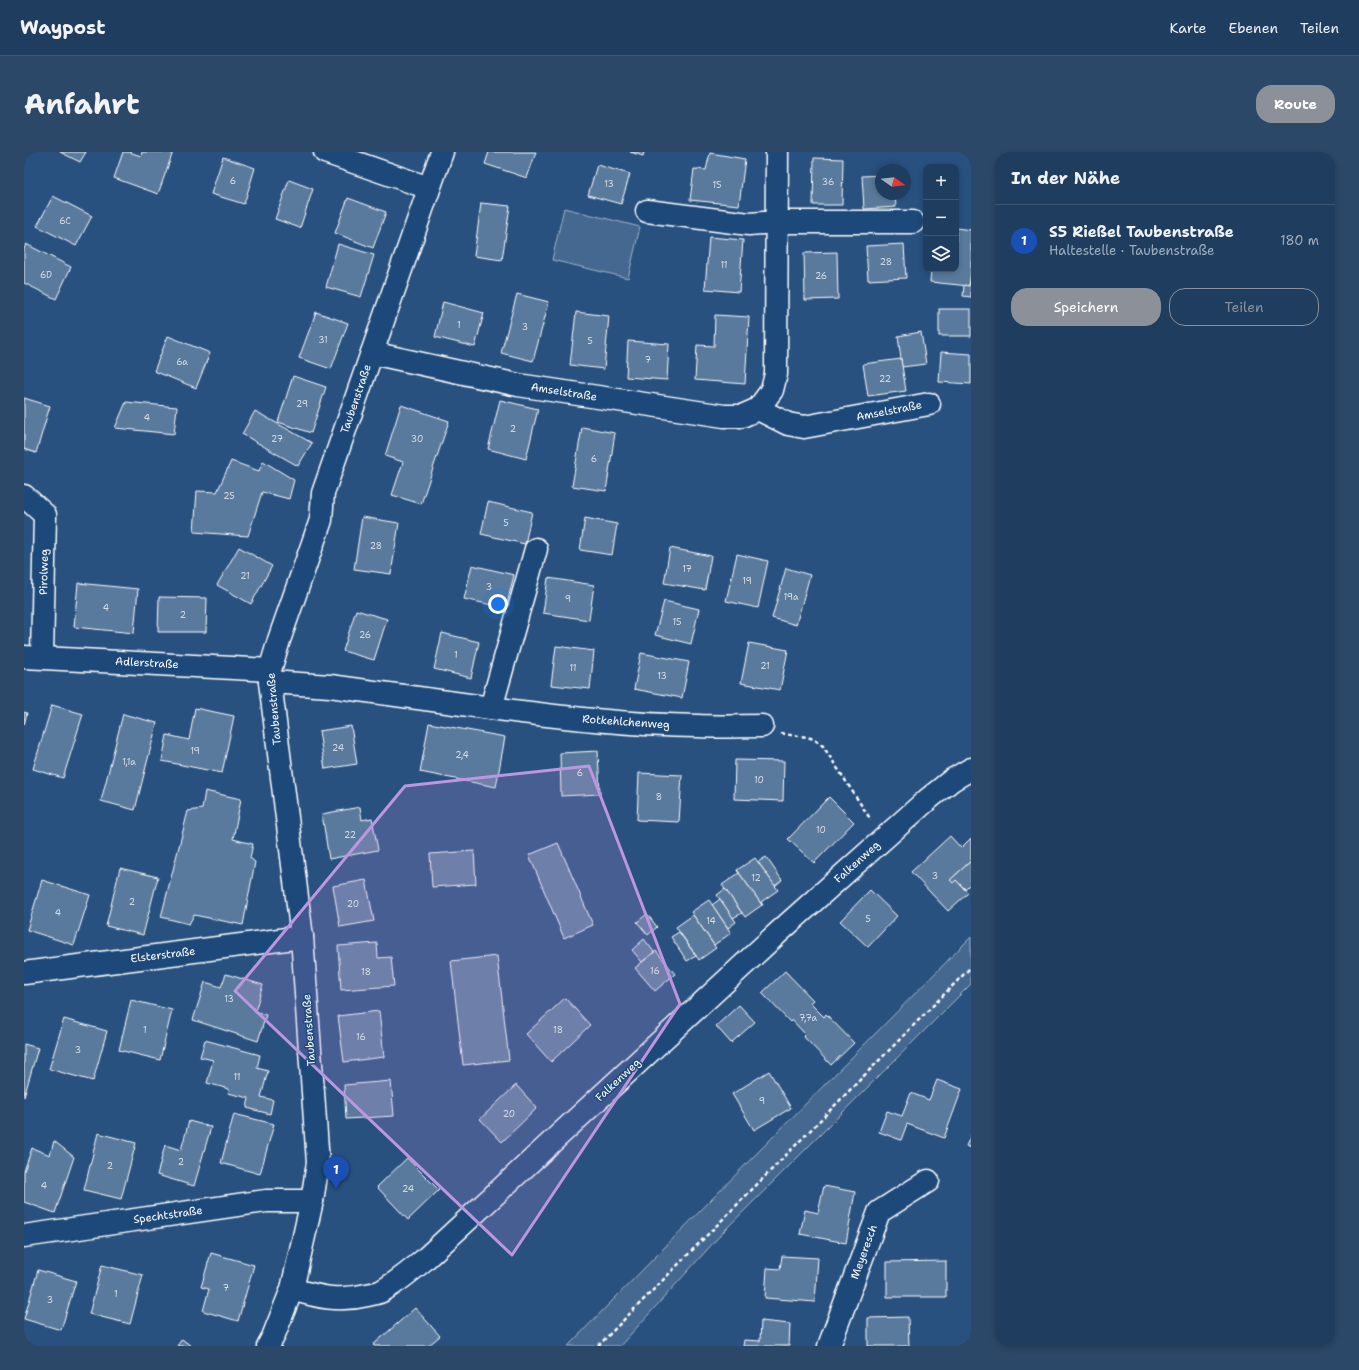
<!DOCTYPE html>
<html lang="de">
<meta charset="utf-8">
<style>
body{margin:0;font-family:"Shantell Sans",sans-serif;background:#2b4868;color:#f1f3f6}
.controls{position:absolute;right:12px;top:12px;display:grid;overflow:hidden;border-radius:8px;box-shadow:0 2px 6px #0003}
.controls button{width:36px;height:36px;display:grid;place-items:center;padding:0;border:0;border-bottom:1px solid #3c5674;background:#1e3d5f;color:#f1f3f6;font:20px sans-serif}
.compass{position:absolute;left:851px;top:12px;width:36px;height:36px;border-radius:50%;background:#1e3d5f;box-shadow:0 2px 6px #0003;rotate:105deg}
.you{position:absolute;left:474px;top:452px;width:14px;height:14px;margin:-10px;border:3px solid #fff;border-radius:50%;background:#1a73e8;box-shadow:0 0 0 6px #1a73e833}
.badge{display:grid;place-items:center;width:26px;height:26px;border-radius:50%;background:#8c9099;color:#fff;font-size:13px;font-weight:700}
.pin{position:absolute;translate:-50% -33px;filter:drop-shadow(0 1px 2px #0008)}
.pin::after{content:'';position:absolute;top:21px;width:14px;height:12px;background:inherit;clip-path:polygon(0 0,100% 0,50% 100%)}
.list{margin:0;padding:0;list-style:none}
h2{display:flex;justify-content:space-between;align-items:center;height:52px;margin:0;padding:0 16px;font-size:17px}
h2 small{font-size:13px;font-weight:400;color:#a1aebd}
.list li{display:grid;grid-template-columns:26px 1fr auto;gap:12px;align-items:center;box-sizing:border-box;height:72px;padding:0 16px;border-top:1px solid #3c5674}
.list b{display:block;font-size:15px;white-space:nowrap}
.list p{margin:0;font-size:13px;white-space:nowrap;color:#a1aebd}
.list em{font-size:13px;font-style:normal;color:#a1aebd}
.actions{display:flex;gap:8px;padding:12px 16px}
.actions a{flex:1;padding:9px 0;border:1px solid #8c9099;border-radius:16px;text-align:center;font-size:14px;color:#8c9099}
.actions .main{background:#8c9099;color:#fff}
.icon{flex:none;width:22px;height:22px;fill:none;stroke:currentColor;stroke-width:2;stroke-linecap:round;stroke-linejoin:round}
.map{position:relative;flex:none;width:947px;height:1194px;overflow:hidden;border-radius:16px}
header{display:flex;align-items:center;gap:24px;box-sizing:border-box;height:56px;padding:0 20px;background:#1e3d5f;border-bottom:1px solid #3c5674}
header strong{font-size:19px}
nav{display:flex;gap:22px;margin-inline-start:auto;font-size:14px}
.intro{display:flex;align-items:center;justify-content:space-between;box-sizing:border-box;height:96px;padding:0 24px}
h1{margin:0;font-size:28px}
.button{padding:10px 18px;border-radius:16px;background:#8c9099;color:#fff;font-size:14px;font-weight:700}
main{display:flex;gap:24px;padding:0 24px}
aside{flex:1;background:#1e3d5f;border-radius:16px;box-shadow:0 2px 6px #0003}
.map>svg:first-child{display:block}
.green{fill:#446890;stroke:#a2b4c8}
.building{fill:#5a7a9d;stroke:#fff}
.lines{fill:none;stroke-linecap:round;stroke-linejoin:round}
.street-casing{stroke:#fff;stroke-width:25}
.path{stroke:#fff;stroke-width:2.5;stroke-dasharray:4 3;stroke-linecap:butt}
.street{stroke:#1f4a7a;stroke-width:22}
.marked{fill:#bd96df;fill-opacity:0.2;stroke:#bd96df;stroke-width:3;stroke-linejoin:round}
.labels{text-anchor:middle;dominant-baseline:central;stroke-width:3;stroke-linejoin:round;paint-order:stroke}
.number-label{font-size:9px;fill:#d6dee6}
.street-label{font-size:11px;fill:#fff;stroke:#1f4a7a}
</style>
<header>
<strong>Waypost</strong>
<nav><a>Karte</a><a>Ebenen</a><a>Teilen</a></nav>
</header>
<div class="intro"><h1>Anfahrt</h1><a class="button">Route</a></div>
<main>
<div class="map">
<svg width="947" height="1194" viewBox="0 0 947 1194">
<rect width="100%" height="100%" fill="#28517f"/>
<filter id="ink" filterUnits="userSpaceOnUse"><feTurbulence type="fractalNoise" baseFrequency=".025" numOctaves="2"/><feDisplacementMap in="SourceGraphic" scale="8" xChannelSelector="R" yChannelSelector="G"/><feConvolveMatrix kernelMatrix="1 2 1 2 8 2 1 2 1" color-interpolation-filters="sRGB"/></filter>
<g filter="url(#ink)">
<g class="green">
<path d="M 540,56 L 616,75 L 604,126 L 528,108 Z"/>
<path d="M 947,785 L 947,832 L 701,1078 L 596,1194 L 544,1194 L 730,1004 Z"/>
</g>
<g class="building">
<path d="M 36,0 L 62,0 L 56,10 Z"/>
<path d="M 99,0 L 105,0 L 117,4 L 118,0 L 149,0 L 134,42 L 90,26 Z"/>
<path d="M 465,0 L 512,0 L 503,26 L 461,12 Z"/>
<path d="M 606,0 L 620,0 L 619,4 Z"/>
<path d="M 686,1 L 721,7 L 715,53 L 666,48 L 670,17 L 682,18 Z"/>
<path d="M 199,5 L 231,16 L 220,52 L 187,42 Z"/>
<path d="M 790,6 L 819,7 L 818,53 L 789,53 Z"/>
<path d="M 573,13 L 606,22 L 597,52 L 564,43 Z"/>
<path d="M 857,23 L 857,42 L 871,42 L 872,55 L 840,57 L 838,24 Z"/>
<path d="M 265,28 L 289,37 L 276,76 L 251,67 Z"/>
<path d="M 29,44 L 68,64 L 52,94 L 13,74 Z"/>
<path d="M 324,46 L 362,60 L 349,96 L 311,81 Z"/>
<path d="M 457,51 L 486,54 L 478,108 L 450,104 Z"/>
<path d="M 932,76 L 947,78 L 947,118 L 945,134 L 906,130 L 907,117 L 932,117 Z"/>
<path d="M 685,85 L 719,88 L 715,140 L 681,137 Z"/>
<path d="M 2,92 L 47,115 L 32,147 L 0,131 L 0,97 Z"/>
<path d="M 314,92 L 350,103 L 337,145 L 302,135 Z"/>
<path d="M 880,92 L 882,126 L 844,128 L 842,94 Z"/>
<path d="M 813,100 L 814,147 L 781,148 L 780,101 Z"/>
<path d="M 946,130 L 947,130 L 947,145 L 939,144 L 940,133 L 945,134 Z"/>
<path d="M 493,142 L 525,150 L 509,209 L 477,201 Z"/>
<path d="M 419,150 L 460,161 L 451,195 L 411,185 Z"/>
<rect x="915" y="157" width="32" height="27"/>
<path d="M 292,160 L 324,171 L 307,217 L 275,206 Z"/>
<path d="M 552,160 L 585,164 L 580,217 L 546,213 Z"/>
<path d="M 691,163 L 725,165 L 721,232 L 671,228 L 673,193 L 690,194 Z"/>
<path d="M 897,180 L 902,212 L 878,215 L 874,184 Z"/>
<path d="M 144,184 L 186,201 L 172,236 L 130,219 Z"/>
<path d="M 604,189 L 645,192 L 643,228 L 602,225 Z"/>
<path d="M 917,200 L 947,202 L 947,232 L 915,230 Z"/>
<path d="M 877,207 L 882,239 L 844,244 L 839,212 Z"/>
<path d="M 269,224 L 302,235 L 287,281 L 254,270 Z"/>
<path d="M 0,246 L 26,254 L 12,301 L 0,297 Z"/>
<path d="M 476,248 L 514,257 L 502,307 L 464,297 Z"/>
<path d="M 102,250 L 153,255 L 150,282 L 91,276 Z"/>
<path d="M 377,253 L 425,269 L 397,352 L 368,343 L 379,310 L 361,304 Z"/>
<path d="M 231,259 L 288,291 L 274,314 L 218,282 Z"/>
<path d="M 558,275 L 591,281 L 582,339 L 548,334 Z"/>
<path d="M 207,309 L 235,319 L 239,309 L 270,328 L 265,347 L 238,340 L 224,384 L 170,380 L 173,339 L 193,340 Z"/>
<path d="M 464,350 L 508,360 L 501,392 L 457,382 Z"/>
<path d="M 338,365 L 375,371 L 367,422 L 330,417 Z"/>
<path d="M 561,366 L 593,372 L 588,403 L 556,398 Z"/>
<path d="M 215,395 L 248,414 L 227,452 L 193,433 Z"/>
<path d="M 646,396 L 687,404 L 681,438 L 640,431 Z"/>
<path d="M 713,402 L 744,409 L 734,456 L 702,449 Z"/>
<path d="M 448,413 L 490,423 L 482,456 L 440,447 Z"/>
<path d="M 762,416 L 786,423 L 772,473 L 748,466 Z"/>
<path d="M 524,426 L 570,433 L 565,468 L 519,461 Z"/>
<path d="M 54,431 L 114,437 L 110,481 L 50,475 Z"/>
<path d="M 135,445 L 183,446 L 182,480 L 134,480 Z"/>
<path d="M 640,449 L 675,457 L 667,492 L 631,483 Z"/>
<path d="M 332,458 L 363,467 L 350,508 L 319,499 Z"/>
<path d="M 418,481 L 455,490 L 447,526 L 410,517 Z"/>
<path d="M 725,491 L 764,498 L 756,538 L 717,531 Z"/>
<path d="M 532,494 L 570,499 L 566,537 L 527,533 Z"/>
<path d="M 617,501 L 665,510 L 658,546 L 610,537 Z"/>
<path d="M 28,553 L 59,562 L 39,626 L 9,617 Z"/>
<path d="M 171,556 L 210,564 L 198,621 L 138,609 L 143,583 L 165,588 Z"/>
<path d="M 0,560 L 3,561 L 0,573 Z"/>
<path d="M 99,562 L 133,571 L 111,658 L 77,649 Z"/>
<path d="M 405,571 L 481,585 L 472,635 L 396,620 Z"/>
<path d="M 327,574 L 333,612 L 301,617 L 295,579 Z"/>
<path d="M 574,599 L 576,642 L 537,644 L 536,601 Z"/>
<path d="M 711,608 L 760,609 L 759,649 L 710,647 Z"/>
<path d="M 615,621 L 658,623 L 655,670 L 613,668 Z"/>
<path d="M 181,639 L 217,647 L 209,687 L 229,692 L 226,706 L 231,710 L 219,773 L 170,763 L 165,772 L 137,765 L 164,659 L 178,657 Z"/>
<path d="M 805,645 L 830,670 L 790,711 L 764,687 Z"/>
<path d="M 336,655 L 338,668 L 348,666 L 354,698 L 305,707 L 298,662 Z"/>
<path d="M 926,684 L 937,696 L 947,686 L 947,709 L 926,728 L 929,731 L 932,728 L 944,741 L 924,759 L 887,720 Z"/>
<path d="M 534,691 L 569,773 L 540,786 L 505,703 Z"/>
<path d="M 450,699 L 452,732 L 408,735 L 406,702 Z"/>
<path d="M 742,705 L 758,728 L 751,734 L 734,710 Z"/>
<path d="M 731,706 L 754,738 L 737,750 L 739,753 L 738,753 L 713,718 Z"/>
<path d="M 947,709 L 947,731 L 941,737 L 932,728 L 929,731 L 926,728 Z"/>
<path d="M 96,716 L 134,725 L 119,783 L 82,774 Z"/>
<path d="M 713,718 L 738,753 L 721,765 L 698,733 L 715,721 Z"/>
<path d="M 18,728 L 66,743 L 50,793 L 3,778 Z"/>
<path d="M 342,728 L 350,769 L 316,775 L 309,734 Z"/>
<path d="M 701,737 L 718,761 L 709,766 L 693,743 Z"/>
<path d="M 846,738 L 873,764 L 844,795 L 816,769 Z"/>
<path d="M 696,747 L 712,770 L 704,776 L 688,753 Z"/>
<path d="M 685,748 L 707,781 L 690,793 L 667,760 Z"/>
<path d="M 623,762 L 633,775 L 624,783 L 613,770 Z"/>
<path d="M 669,763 L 692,796 L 675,808 L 652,775 Z"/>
<path d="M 655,780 L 672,804 L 663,809 L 647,785 Z"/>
<path d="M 620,787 L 630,800 L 618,810 L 608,798 Z"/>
<path d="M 353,791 L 354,806 L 367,805 L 370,834 L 317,838 L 314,794 Z"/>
<path d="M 632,799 L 651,822 L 631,839 L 611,816 Z"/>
<path d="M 473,804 L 485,908 L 439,913 L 427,809 Z"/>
<path d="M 761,819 L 789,848 L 786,851 L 800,865 L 802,862 L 830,891 L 807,913 L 779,884 L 781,882 L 768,868 L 766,870 L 738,841 Z"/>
<path d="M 202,822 L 239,833 L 231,859 L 242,863 L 234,889 L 169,868 L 181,830 L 197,835 Z"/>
<path d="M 541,846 L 566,873 L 527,910 L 502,882 Z"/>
<path d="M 107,848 L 148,858 L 136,908 L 95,898 Z"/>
<path d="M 715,853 L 731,870 L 707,891 L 692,874 Z"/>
<path d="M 355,859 L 360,905 L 320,910 L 314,864 Z"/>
<path d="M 40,867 L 83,879 L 69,929 L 25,917 Z"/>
<path d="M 181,888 L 236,903 L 233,916 L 244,919 L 237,945 L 249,948 L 246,962 L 223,956 L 225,946 L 204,941 L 205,937 L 183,931 L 189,908 L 176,905 Z"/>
<path d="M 0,892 L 14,896 L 0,945 Z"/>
<path d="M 745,919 L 767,956 L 730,978 L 708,942 Z"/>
<path d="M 913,928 L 938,937 L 920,986 L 883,972 L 877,988 L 855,980 L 863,959 L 878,964 L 887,941 L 905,948 Z"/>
<path d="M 367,929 L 370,964 L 322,967 L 320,933 Z"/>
<path d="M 492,933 L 513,956 L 478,990 L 456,967 Z"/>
<path d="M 210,962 L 250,972 L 236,1022 L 197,1011 Z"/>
<path d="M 165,969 L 187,975 L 170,1034 L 133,1023 L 141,993 L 157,998 Z"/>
<path d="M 74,981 L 112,991 L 97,1047 L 60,1038 Z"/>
<path d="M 947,983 L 947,996 L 942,994 Z"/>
<path d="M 30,989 L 50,1005 L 31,1061 L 0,1050 L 0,1019 L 8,996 L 26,1003 Z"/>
<path d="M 383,1006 L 415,1038 L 384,1068 L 353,1035 Z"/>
<path d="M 800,1034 L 831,1040 L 822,1091 L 776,1082 L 781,1058 L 794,1061 Z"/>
<path d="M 187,1101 L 230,1113 L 214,1169 L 179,1159 L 185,1137 L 177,1135 Z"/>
<path d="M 758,1104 L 794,1106 L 791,1150 L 741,1146 L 743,1116 L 756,1117 Z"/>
<path d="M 922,1109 L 922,1145 L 863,1145 L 863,1110 Z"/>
<path d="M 78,1113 L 119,1123 L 106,1172 L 65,1162 Z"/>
<path d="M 14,1118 L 52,1129 L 37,1178 L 0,1167 Z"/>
<path d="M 391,1156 L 416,1184 L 404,1194 L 350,1194 L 349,1193 Z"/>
<path d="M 884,1165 L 885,1194 L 844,1194 L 844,1166 Z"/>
<path d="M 737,1169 L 766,1172 L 765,1194 L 719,1194 L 720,1188 L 736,1189 Z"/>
<path d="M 158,1187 L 167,1194 L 153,1194 Z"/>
</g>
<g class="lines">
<g class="street-casing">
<g id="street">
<path d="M 301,0 L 405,36"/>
<path d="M 623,59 L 725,72 L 753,70 L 889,70"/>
<path d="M 348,201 L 494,233 L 700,264 L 718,264 L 734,257 L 764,272 L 780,275 L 905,252"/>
<path d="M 734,257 L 748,238 L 752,222 L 753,0"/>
<path d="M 0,344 L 21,363 L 18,505"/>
<path d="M 0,505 L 246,518"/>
<path d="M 246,530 L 306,534 L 467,556 L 512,397"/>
<path d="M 467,556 C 536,565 605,573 674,574 C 695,575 717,574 738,574"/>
<path d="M 0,821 L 278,785"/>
<path d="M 0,1084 L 242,1049 L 288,1049"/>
<path d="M 268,1137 C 294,1145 315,1150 343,1143 C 348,1142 354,1141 358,1139 C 373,1130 387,1119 400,1108 L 755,780 L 903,648 L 928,628 L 947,617"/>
<path d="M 244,1194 L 249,1185 L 268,1137 L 288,1049 L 294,1011 L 278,785 L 246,530 L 246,518 L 255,488 L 297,368 L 299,341 L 418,0"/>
<path d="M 805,1194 L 855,1060 L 904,1029"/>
</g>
</g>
<g class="path">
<path d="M 757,581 C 774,586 786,581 799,594 L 847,668"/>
<path d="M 574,1194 L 947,815"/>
</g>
<use href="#street" class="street"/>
</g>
</g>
<path class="marked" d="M 565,614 L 656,852 L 488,1103 L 211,839 L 381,634 Z"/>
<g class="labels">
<g class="number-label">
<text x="209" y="29">6</text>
<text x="804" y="30">36</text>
<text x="585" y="32">13</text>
<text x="693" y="33">15</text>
<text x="41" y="69">6C</text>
<text x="862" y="110">28</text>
<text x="700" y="113">11</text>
<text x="22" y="123">6D</text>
<text x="797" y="124">26</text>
<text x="435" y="173">1</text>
<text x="501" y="175">3</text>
<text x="299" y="188">31</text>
<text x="566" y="189">5</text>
<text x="624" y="208">7</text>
<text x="158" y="210">6a</text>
<text x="861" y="227">22</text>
<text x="278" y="252">29</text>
<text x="123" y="266">4</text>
<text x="489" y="277">2</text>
<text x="253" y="287">27</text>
<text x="393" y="287">30</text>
<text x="570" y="307">6</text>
<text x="205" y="344">25</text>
<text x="482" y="371">5</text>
<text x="352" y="394">28</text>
<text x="663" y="417">17</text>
<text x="221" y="424">21</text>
<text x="723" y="429">19</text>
<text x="465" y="435">3</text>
<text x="767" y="445">19a</text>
<text x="544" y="447">9</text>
<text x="82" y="456">4</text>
<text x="159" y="463">2</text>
<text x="653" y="470">15</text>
<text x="341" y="483">26</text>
<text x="432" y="503">1</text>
<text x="741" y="514">21</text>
<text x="549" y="516">11</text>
<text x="638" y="524">13</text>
<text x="314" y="596">24</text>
<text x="171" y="599">19</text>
<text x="438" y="603">2,4</text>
<text x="105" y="610">1,1a</text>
<text x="556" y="621">6</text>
<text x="735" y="628">10</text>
<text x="635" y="645">8</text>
<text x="797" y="678">10</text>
<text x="326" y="683">22</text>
<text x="911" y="724">3</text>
<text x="732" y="726">12</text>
<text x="108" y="750">2</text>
<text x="329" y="752">20</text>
<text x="34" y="761">4</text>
<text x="844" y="767">5</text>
<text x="687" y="769">14</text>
<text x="631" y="819">16</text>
<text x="342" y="820">18</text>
<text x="205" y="847">13</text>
<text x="784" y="866">7,7a</text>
<text x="121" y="878">1</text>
<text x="534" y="878">18</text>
<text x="337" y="885">16</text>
<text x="54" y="898">3</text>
<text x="213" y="925">11</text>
<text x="738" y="949">9</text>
<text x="485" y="962">20</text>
<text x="157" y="1010">2</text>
<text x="86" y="1014">2</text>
<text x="20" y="1034">4</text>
<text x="384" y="1037">24</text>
<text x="202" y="1136">7</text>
<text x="92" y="1142">1</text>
<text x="26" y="1148">3</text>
</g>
<g class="street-label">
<text transform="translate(540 240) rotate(9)">Amselstraße</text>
<text transform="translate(332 247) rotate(-71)">Taubenstraße</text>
<text transform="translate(865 259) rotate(-11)">Amselstraße</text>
<text transform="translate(20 420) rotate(-89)">Pirolweg</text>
<text transform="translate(123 511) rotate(3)">Adlerstraße</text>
<text transform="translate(250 557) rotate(-95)">Taubenstraße</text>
<text transform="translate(602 570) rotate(4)">Rotkehlchenweg</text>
<text transform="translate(833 710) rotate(-42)">Falkenweg</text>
<text transform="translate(139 803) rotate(-7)">Elsterstraße</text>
<text transform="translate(285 878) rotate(-94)">Taubenstraße</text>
<text transform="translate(594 928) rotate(-43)">Falkenweg</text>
<text transform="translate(144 1063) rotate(-8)">Spechtstraße</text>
<text transform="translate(840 1100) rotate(-70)">Meyeresch</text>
</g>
</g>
</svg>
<div class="controls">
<button>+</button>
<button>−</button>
<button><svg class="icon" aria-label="layers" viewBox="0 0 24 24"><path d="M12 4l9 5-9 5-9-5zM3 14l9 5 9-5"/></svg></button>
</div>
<svg class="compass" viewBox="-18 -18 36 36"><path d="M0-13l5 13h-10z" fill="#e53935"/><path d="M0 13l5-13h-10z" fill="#a1aebd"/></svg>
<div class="you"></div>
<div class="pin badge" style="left:312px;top:1037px;background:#1a4fb4">1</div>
</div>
<aside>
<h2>In der Nähe<small></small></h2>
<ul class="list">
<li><span class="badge" style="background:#1a4fb4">1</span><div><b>S5 Rießel Taubenstraße</b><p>Haltestelle · Taubenstraße</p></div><em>180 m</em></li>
</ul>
<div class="actions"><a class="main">Speichern</a><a>Teilen</a></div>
</aside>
</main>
